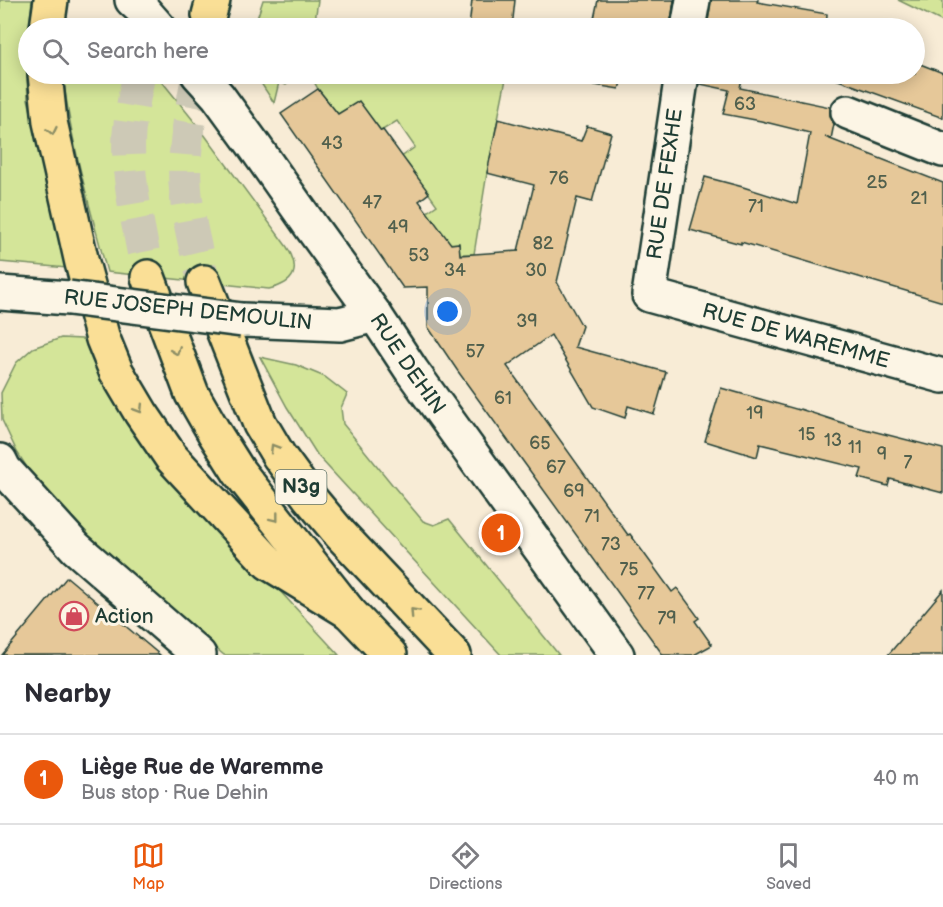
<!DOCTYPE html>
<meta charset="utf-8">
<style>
body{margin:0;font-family:"Balsamiq Sans",sans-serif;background:#f2f2f3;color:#2b2b33}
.you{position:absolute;left:448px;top:312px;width:21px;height:21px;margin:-15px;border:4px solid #fff;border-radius:50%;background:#1a73e8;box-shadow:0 0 0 9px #1a73e833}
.badge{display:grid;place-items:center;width:39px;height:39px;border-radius:50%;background:#ea580c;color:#fff;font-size:20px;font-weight:700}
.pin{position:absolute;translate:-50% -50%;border:3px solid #fff;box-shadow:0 2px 6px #0006}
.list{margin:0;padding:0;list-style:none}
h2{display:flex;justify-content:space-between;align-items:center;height:78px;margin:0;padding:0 24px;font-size:26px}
h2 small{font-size:20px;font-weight:400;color:#7c7c81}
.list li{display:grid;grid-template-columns:39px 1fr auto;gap:18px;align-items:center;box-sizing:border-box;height:90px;padding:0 24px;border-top:2px solid #e1e1e2}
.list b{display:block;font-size:22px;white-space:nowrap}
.list p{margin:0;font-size:20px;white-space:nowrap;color:#7c7c81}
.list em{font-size:20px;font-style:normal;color:#7c7c81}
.icon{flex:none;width:33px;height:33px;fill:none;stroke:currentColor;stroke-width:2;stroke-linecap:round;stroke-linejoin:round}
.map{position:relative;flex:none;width:943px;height:655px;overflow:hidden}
.search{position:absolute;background:#fff;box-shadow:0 3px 15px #0003;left:18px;right:18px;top:18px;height:66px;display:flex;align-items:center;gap:15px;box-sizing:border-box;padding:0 21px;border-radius:33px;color:#7c7c81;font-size:22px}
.sheet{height:168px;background:#fff}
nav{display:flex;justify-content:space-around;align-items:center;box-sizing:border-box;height:84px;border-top:2px solid #e1e1e2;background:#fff;font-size:16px;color:#7c7c81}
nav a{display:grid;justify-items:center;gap:3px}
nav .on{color:#ea580c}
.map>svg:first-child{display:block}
.green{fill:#d4e599;stroke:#7a9166;stroke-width:1.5}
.building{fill:#e6c899;stroke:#1f3d34;stroke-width:1.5}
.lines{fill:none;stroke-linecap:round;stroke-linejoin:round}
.major-tunnel{stroke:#cdc9b6;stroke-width:33;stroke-dasharray:33 16;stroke-linecap:butt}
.minor-casing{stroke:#1f3d34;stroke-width:38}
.major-casing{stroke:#1f3d34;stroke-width:38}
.minor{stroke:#fcf5e5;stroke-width:33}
.major{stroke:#fadf96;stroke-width:33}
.minor-bridge-casing{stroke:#1f3d34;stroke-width:38;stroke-linecap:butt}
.minor-bridge{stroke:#fcf5e5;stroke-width:33}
.oneway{stroke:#8c8e65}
.labels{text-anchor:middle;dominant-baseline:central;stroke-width:6;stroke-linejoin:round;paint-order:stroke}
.number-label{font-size:18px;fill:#51604d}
.shield{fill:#fcf5e5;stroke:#617469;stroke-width:1.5}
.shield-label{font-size:20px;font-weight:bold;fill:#1f3d34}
.street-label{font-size:21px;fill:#1f3d34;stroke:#fcf5e5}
.poi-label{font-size:21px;fill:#1f3d34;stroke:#fcf5e5;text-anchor:start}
</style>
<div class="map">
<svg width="943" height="655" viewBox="0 0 943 655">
<rect width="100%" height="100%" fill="#f8ecd6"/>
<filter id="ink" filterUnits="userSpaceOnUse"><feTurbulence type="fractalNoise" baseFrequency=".0167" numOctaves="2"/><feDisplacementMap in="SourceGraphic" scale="12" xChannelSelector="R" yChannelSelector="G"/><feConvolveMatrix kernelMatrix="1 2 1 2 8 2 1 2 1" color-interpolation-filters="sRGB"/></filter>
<g filter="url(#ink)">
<g class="green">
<path d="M 0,0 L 32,0 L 26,57 L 28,99 L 67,268 L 0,262 Z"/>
<path d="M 263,0 L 318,0 L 314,28 L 254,28 Z"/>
<path d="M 898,0 L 943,0 L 943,22 Z"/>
<path d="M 63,74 L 156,74 L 201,130 L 287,247 C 301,270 295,283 269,289 L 107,272 C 90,207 70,141 63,74 Z"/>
<path d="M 255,74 L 302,74 L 286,85 L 279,82 L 274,103 Z"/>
<path d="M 310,74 L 507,74 L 487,173 L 474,254 L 460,254 L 458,243 L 432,245 L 427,212 L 437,205 L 407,163 L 400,158 L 415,147 L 397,121 L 381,131 L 359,102 L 338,114 L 318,89 Z"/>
<path d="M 61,338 L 82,339 L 89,345 L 95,364 L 115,403 L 151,450 L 217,523 L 339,655 L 224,655 L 84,539 L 43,492 L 17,452 L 2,420 L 1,393 L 16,363 L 33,348 Z"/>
<path d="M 260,357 L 296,365 L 325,377 L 347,394 L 341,408 L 343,424 L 395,488 L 423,521 L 434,525 L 449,519 L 559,655 L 501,655 L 318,456 L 287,407 Z"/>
</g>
<g class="building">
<path d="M 472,0 L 515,0 L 512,28 L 469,28 Z"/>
<path d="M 598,0 L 674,0 L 670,28 L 592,28 Z"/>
<path d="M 711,0 L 758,0 L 757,2 L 827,14 L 826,28 L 707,28 Z"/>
<path d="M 915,62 L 943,73 L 943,118 L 830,77 L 831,74 L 915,74 Z"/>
<path d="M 584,74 L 646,74 L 645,80 L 623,76 L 619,89 L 582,83 Z"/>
<path d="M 700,74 L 743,74 L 740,88 L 830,107 L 830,115 L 834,124 L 831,139 L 825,137 L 943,183 L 943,302 L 741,242 L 741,244 L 690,230 L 705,177 L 743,187 L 797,204 L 810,133 L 761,121 L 723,114 L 729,90 L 700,84 Z"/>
<path d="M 318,89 L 338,114 L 359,101 L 381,131 L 383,130 L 429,193 L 419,201 L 451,244 L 459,243 L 460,255 L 518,251 L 534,185 L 487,173 L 498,119 L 581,141 L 587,126 L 611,133 L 592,202 L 577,198 L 557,282 L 582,326 L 575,347 L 666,372 L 654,414 L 628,406 L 625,418 L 593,407 L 551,335 L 507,366 L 628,535 L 630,534 L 672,592 L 677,588 L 699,618 L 695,621 L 712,645 L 694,655 L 663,655 L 457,370 L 428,327 L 428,287 L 403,288 L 281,114 Z"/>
<path d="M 721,388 L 799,410 L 800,409 L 849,425 L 943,449 L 943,493 L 890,479 L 888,486 L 859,478 L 862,469 L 760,444 L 757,457 L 705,441 Z"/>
<path d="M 67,577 L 160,655 L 2,655 Z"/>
<path d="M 943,590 L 943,655 L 888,655 Z"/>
</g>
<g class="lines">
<g class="major-tunnel">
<path d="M 139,74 C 135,93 131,113 129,133 C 126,181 140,230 148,277"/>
<path d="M 198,74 C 192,109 183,146 185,183 C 187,217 196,250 204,282"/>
</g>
<g class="minor-casing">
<g id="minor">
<path d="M 132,0 L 144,11 L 159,28"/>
<path d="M 688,28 L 693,0"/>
<path id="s1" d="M 198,74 L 218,96 L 253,144 L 312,228 L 375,315 L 412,371 L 617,655"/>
<path id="s2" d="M 682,74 L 649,295 L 943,376"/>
<path d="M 848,112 L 943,150"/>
<path d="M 0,293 L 69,298"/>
<path d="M 242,320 L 340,324 L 375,315"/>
<path d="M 0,461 L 4,469 L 76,548 L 199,655"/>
</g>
</g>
<g class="major-casing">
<g id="major">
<path d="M 209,15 L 213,0"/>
<path d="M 47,28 L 51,0"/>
<path d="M 45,74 L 50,122 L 82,263 L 103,339 L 116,371 L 141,413 L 171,457 L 269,563 L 349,612"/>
<path d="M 148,277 L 192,394 L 215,434 L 239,472 L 349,612 L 390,655"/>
<path d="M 204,282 L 260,424 L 279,456 L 309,497 L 340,534 L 454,655"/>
</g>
</g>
<use href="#minor" class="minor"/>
<use href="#major" class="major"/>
<g class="minor-bridge-casing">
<path id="minor-bridge" d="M 69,298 L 242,320"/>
</g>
<use href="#minor-bridge" class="minor-bridge"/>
</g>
<defs><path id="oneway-chevron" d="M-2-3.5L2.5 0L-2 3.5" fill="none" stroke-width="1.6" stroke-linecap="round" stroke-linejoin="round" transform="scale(1.5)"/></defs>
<g class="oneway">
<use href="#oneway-chevron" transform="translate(52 131) rotate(78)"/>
<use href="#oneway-chevron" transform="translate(176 351) rotate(69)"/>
<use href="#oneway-chevron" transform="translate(139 409) rotate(58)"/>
<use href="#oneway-chevron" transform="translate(274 448) rotate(-121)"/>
<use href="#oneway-chevron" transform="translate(275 518) rotate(52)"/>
<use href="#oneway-chevron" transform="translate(414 612) rotate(-133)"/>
</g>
</g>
<defs>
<g id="shop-ring" transform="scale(1.5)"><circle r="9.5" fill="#fcf5e5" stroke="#d1495b" stroke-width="1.5"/><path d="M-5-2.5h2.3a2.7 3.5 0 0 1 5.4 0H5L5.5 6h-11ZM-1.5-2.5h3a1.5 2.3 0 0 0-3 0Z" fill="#d1495b"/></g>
</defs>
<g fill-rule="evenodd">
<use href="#shop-ring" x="74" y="616"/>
</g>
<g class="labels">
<g class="number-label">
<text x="745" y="104">63</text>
<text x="332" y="143">43</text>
<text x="559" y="178">76</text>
<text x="877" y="182">25</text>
<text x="919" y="198">21</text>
<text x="372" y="202">47</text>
<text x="756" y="206">71</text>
<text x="398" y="227">49</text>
<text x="543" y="243">82</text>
<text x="419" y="255">53</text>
<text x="455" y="270">34</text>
<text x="536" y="270">30</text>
<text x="527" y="321">39</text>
<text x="475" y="351">57</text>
<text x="503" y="398">61</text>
<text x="755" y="413">19</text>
<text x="807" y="434">15</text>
<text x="833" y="440">13</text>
<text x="540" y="443">65</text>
<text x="855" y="447">11</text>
<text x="882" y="454">9</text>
<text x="908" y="462">7</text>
<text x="556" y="467">67</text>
<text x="574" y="491">69</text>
<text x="592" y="516">71</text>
<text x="611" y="544">73</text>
<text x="629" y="569">75</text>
<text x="646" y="593">77</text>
<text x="667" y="618">79</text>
</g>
<rect class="shield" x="275.5" y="470" width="51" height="34" rx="4.5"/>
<g class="shield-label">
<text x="301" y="487">N3g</text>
</g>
<g class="street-label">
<text transform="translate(665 184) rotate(-82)">RUE DE FEXHE</text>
<text transform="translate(188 310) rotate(6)">RUE JOSEPH DEMOULIN</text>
<text stroke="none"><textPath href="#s2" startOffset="376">RUE DE WAREMME</textPath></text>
<text stroke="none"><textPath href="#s1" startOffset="358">RUE DEHIN</textPath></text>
</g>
<g class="poi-label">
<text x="95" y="616">Action</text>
</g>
</g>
</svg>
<div class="you"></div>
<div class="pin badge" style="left:501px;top:533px">1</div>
<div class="search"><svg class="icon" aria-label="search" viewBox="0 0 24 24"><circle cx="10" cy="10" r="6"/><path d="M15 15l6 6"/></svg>Search here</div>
</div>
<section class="sheet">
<h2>Nearby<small></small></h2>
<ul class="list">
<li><span class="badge">1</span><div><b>Liège Rue de Waremme</b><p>Bus stop · Rue Dehin</p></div><em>40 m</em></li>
</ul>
</section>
<nav>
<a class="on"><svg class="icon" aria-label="map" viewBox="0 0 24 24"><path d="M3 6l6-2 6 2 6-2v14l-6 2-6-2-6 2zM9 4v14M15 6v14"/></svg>Map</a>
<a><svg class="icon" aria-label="directions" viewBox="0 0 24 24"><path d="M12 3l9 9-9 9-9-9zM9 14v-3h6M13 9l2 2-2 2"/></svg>Directions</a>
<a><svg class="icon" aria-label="saved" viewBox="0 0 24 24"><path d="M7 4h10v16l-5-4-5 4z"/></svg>Saved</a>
</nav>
